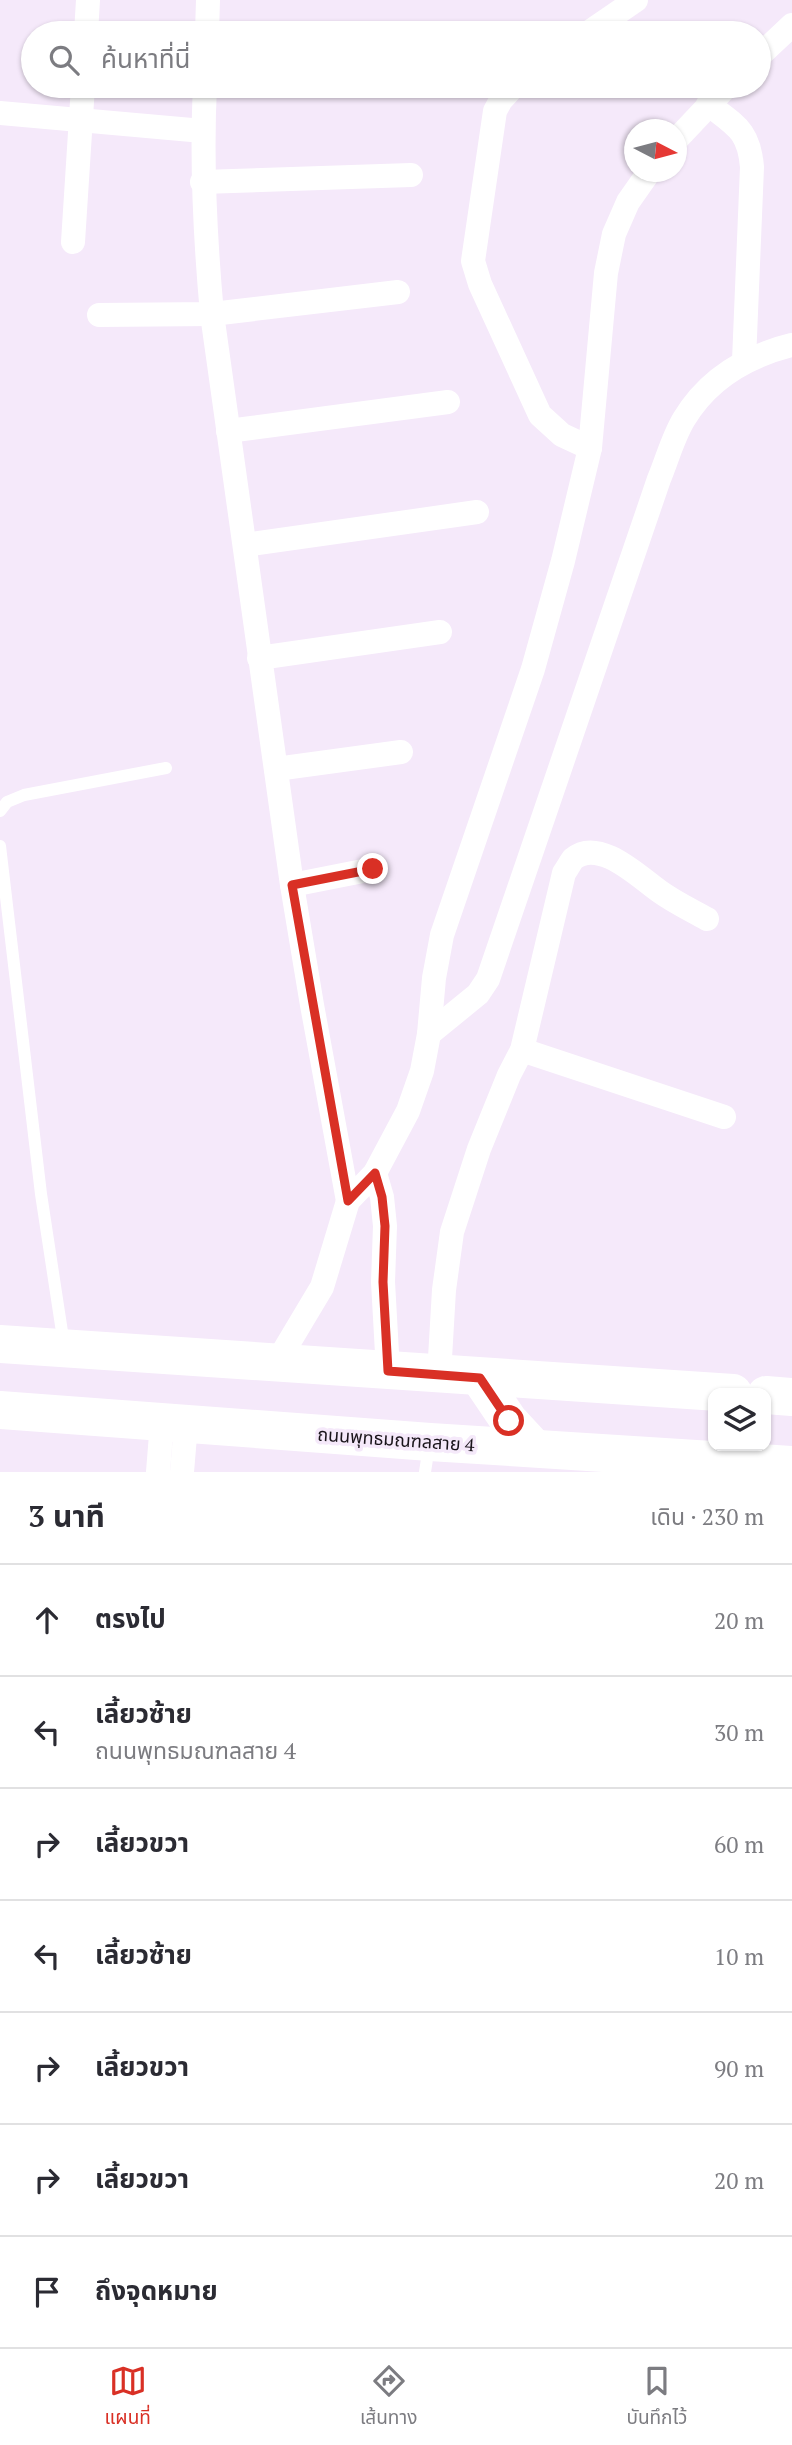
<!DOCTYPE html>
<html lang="th">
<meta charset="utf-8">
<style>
body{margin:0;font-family:"PT Serif","Noto Sans Thai",serif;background:#f7f7f7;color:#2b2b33}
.controls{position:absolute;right:21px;bottom:21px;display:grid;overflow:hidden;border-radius:14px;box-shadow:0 2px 5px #0004}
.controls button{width:63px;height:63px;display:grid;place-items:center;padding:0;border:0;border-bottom:2px solid #e1e1e2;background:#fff;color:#2b2b33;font:35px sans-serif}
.compass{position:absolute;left:624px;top:119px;width:63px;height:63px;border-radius:50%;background:#fff;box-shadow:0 2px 5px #0004;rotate:96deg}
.stop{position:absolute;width:21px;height:21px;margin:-16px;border:5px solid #d93025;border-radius:50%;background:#fff}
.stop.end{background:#d93025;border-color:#fff;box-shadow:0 2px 7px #0008}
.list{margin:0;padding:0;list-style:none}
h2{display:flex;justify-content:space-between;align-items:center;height:91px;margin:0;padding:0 28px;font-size:30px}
h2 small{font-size:23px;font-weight:400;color:#7c7c81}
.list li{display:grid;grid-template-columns:46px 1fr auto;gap:21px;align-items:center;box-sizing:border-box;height:112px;padding:0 28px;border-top:2px solid #e1e1e2}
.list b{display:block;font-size:26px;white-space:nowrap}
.list p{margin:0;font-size:23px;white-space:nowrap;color:#7c7c81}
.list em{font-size:23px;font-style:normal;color:#7c7c81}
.icon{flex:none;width:38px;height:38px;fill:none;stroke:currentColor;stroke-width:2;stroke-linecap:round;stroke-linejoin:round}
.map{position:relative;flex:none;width:792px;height:1472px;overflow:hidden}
.search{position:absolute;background:#fff;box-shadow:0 2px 5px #0004;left:21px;right:21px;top:21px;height:77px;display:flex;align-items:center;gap:18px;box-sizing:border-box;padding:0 24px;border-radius:38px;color:#7c7c81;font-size:26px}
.sheet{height:875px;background:#fff}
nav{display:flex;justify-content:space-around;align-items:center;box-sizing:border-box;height:98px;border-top:2px solid #e1e1e2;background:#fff;font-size:19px;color:#7c7c81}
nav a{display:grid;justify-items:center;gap:4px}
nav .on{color:#d93025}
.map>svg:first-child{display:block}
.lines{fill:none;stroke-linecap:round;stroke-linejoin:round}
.lane{stroke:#fff;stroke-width:12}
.street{stroke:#fff;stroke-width:24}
.primary{stroke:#fff;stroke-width:38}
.route{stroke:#d93025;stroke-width:9}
.labels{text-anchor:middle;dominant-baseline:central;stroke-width:7;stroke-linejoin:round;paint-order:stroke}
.street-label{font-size:18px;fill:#19141a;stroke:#f5e9fa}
</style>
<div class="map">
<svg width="792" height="1472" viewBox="0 0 792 1472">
<rect width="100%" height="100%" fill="#f5e9fa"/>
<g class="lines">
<g class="lane">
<path d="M 0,811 L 7,802 L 24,795 L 166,768"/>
<path d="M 0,846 L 41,1194 L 64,1345"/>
<path d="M 425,1472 L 429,1446"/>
</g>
<g class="street">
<path d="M 86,33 L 88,0"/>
<path d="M 207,33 L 208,0"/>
<path d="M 588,33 L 636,0"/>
<path d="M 759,56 L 792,25"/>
<path d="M 205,86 C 201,164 205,237 212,314 L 292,885 L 312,1005 L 348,1201"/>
<path d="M 514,86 L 501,100 L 495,111 L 473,261 L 480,284 L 540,415 L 562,435 L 590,448"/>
<path d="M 708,104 C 735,125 749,130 752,167 L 744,361"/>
<path d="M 0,113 L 203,131"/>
<path d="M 676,140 L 727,86"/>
<path d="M 202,182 L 411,175"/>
<path d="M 73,242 L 83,86"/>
<path d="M 99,315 L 212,314 L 398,292"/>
<path d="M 228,431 L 448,402"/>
<path d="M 245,545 L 477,512"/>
<path d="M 259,658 L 440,632"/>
<path d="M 276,769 L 401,752"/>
<path d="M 292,885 L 373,869"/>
<path d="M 429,1034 L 478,994 L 488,979 L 659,479 C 667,460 673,437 684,419 C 708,379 747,356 792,345"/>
<path d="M 522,1050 L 724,1117"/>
<path d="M 375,1173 L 382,1197 L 385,1226 L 383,1282 L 388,1371"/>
<path d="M 276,1364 L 322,1287 L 348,1201 L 375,1173 L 408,1111 L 422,1071 L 429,1034 L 434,978 L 442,935 L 533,669 L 563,561 L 590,448 L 606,273 L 614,234 L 628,202 L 649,172"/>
<path d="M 439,1375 L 444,1290 L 452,1232 L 479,1149 L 509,1075 L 522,1050 L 564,873 C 567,869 570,863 573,859 C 599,837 639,877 659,891 C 674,902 691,910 707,919"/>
<path d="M 158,1472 L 162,1422"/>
<path d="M 182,1472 L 186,1424"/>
</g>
<g class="primary">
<path d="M 0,1344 L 733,1393"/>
<path d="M 480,1378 L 509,1421 L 534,1448"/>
<path d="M 766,1395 L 792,1397"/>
<path d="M 0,1410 L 430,1442 L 792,1465"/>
</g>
</g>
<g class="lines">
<path class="route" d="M 373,869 L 292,885 L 348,1201 L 375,1173 L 382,1197 L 385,1226 L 383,1282 L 388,1371 L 480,1378 L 509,1421"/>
</g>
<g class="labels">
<g class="street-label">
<text transform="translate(396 1439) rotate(4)">ถนนพุทธมณฑลสาย 4</text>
</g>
</g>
</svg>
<div class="controls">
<button><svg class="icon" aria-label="layers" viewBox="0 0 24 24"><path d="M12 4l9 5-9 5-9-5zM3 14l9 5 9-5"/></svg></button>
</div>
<svg class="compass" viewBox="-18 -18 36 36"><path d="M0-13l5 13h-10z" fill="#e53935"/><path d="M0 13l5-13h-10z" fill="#7c7c81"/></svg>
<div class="stop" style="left:509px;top:1421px"></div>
<div class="stop end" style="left:373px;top:869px"></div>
<div class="search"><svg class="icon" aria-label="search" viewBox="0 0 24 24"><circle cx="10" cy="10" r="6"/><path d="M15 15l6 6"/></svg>ค้นหาที่นี่</div>
</div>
<section class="sheet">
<h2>3 นาที<small>เดิน · 230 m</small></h2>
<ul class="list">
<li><svg class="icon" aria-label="ahead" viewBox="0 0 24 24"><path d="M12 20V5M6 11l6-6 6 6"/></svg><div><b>ตรงไป</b></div><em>20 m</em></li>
<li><svg class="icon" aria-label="left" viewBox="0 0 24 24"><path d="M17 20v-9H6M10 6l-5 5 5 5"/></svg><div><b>เลี้ยวซ้าย</b><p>ถนนพุทธมณฑลสาย 4</p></div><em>30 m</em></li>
<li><svg class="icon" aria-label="right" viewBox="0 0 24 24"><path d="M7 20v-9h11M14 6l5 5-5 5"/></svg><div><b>เลี้ยวขวา</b></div><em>60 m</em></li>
<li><svg class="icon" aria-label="left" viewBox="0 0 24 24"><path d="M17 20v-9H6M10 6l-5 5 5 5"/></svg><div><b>เลี้ยวซ้าย</b></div><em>10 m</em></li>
<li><svg class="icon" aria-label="right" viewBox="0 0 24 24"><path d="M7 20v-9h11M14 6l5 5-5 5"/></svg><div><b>เลี้ยวขวา</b></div><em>90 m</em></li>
<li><svg class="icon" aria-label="right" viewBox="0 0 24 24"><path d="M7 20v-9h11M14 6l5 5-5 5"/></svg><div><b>เลี้ยวขวา</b></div><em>20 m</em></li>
<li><svg class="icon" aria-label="arrive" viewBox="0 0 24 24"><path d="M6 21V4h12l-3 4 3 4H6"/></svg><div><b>ถึงจุดหมาย</b></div></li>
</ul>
</section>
<nav>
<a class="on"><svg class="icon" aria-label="map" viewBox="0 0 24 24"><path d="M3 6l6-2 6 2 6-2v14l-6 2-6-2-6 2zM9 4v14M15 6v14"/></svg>แผนที่</a>
<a><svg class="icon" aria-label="directions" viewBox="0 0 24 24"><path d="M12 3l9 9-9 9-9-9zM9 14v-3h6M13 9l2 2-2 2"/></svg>เส้นทาง</a>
<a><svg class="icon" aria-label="saved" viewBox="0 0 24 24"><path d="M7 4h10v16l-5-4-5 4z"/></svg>บันทึกไว้</a>
</nav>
